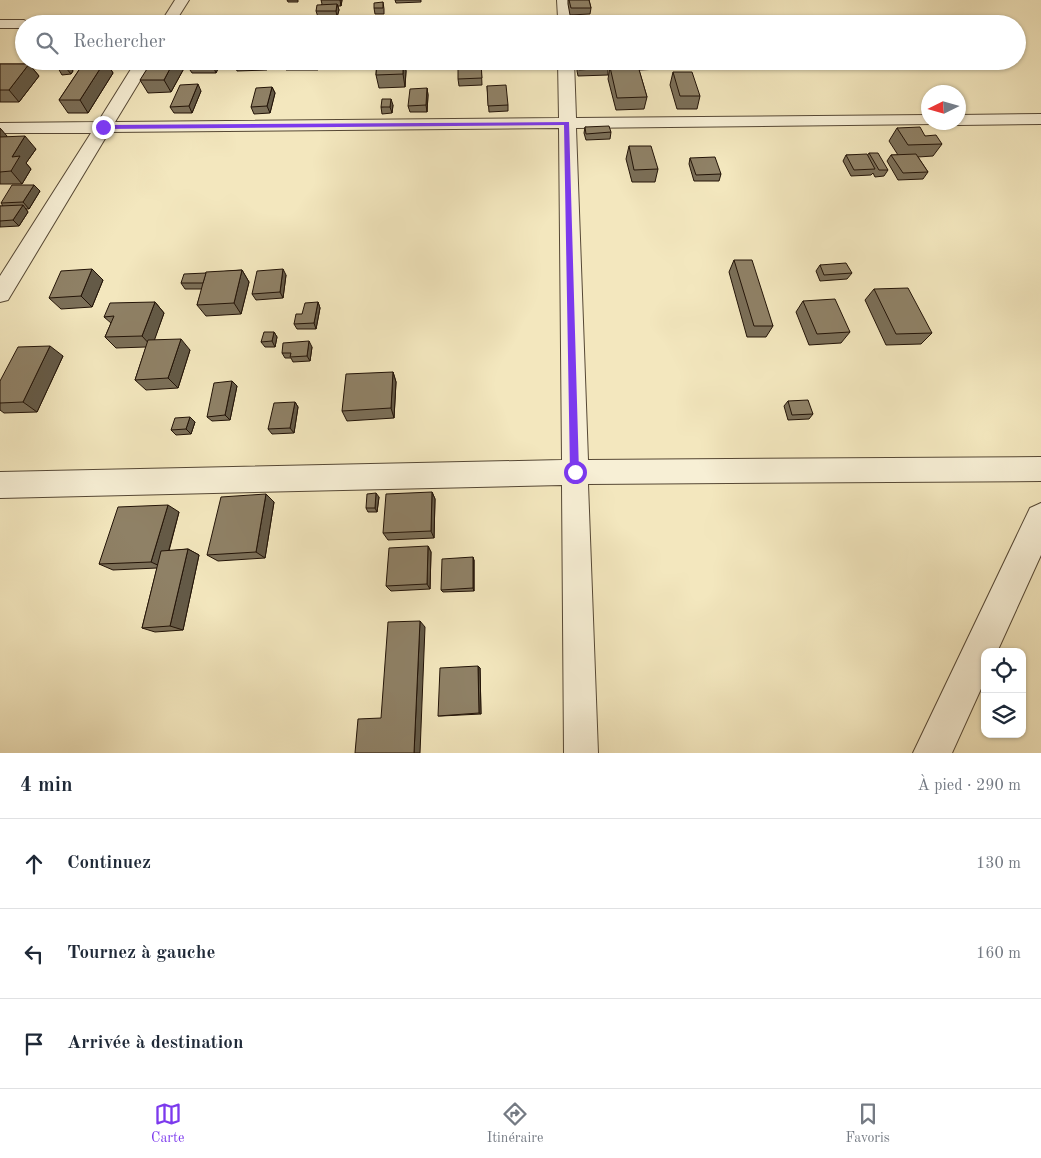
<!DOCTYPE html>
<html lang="fr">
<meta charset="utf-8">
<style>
body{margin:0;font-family:"Old Standard TT",serif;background:#f6f6f7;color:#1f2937}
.controls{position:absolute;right:15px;bottom:15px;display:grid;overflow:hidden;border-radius:10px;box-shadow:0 1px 4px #0004}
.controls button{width:45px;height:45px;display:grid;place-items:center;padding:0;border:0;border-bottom:1px solid #e0e1e3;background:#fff;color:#1f2937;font:25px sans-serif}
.compass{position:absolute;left:921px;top:85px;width:45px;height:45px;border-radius:50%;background:#fff;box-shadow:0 1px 4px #0004;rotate:265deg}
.stop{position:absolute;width:15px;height:15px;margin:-11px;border:4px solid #7c3aed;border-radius:50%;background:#fff}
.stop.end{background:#7c3aed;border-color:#fff;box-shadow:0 1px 5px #0008}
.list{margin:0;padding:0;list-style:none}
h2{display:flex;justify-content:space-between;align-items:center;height:65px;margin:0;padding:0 20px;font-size:21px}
h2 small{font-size:16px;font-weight:400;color:#747a83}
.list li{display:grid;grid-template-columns:32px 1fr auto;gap:15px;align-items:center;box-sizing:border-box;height:90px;padding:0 20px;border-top:1px solid #e0e1e3}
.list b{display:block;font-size:19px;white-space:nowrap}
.list em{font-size:16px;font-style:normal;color:#747a83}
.icon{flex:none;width:28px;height:28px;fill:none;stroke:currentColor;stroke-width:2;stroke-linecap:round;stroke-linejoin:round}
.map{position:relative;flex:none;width:1041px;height:753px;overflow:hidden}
.search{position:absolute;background:#fff;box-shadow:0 1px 4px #0004;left:15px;right:15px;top:15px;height:55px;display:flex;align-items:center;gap:12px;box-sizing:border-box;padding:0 18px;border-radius:28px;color:#747a83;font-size:19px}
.sheet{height:335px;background:#fff}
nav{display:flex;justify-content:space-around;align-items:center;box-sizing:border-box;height:70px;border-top:1px solid #e0e1e3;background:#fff;font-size:14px;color:#747a83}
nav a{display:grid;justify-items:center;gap:2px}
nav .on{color:#7c3aed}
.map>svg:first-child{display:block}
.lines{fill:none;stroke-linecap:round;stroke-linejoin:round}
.minor-casing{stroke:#564835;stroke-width:2}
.tertiary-casing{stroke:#564835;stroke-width:2}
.minor{fill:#f7efd5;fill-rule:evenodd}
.tertiary{fill:#f7efd5;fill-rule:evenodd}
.wall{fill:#7b6f58;stroke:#221307}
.shaded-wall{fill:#645a47;stroke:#221307}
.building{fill:#8f8166;stroke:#221307}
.route{fill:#7c3aed}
</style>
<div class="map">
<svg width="1041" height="753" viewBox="0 0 1041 753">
<rect width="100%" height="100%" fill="#f3e7be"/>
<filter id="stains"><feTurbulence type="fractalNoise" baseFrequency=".004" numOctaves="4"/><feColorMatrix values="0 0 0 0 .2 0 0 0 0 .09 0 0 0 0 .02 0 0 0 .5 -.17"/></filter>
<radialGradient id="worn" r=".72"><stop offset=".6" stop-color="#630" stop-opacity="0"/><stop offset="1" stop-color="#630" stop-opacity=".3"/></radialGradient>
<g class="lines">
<g class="minor-casing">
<g id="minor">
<path d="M 175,0 L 189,0 L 177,19 L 558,18 L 557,0 L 571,0 L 572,18 L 787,17 L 792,18 L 794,21 L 792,24 L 80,24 L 87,20 L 163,19 Z"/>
<path d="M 0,20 L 24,20 L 31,24 L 24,24 L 24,28 L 0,28 Z"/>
<path d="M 136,61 L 152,61 L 115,122 L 559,118 L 558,61 L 574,61 L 576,118 L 928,115 L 928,122 L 934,124 L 576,128 L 588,460 L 1041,457 L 1041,481 L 588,484 L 598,753 L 564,753 L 562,485 L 0,498 L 0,472 L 562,460 L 559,128 L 109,132 L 8,300 L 0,302 L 0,276 L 91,133 L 0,133 L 0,123 L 98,122 Z"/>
<path d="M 1041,114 L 1041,124 L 958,125 L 951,122 L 958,122 L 958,115 Z"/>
</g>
</g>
<g class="tertiary-casing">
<path id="tertiary" d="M 1041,503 L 1041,555 L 997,652 L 985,652 L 985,680 L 952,753 L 913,753 L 1030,508 Z"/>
</g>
<use href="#minor" class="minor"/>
<use href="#tertiary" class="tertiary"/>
</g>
<g class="wall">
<path d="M 287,0 L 298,0 L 298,2 L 288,2 Z"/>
<path d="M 321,0 L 342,0 L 341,6 L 338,6 L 339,10 L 337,17 L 318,17 L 316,11 L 322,4 Z"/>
<path d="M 395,0 L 421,0 L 421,2 L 396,3 Z"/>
<path d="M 568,0 L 589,0 L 591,8 L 590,14 L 570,15 L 568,4 Z"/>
<path d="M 383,2 L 384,9 L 384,14 L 375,14 L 374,8 Z"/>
<path d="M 85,61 L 106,61 L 113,73 L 88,113 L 68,113 L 59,100 Z"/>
<path d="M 188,61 L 171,92 L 148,93 L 140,80 Z"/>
<path d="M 191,61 L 220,61 L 221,62 L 216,73 L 192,73 L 188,67 Z"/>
<path d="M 233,61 L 271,61 L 267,70 L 237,71 Z"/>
<path d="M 283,61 L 320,61 L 318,70 L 286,70 Z"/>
<path d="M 377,61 L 404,61 L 406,71 L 405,87 L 379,88 L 376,75 Z"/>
<path d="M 631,61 L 661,61 L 662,63 L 660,69 L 639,70 L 647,97 L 644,109 L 616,110 L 608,79 L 610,67 L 632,66 Z"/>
<path d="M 684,61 L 724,61 L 722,68 L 687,69 Z"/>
<path d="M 725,61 L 769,61 L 767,66 L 742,67 L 741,66 L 741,68 L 728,68 Z"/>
<path d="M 481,63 L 482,85 L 459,86 L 458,79 Z"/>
<path d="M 0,64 L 29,64 L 39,76 L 19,102 L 0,102 Z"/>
<path d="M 69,64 L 73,71 L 71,74 L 62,75 L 58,68 Z"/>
<path d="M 577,64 L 608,68 L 608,75 L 578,76 L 577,71 Z"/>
<path d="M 673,72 L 700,96 L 697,109 L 677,109 L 670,85 Z"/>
<path d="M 487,86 L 508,105 L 508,111 L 489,112 Z"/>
<path d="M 272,87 L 275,93 L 270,113 L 254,114 L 251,107 Z"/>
<path d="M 427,88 L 428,95 L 427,112 L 410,112 L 408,106 Z"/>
<path d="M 201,91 L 192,113 L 174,113 L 170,107 Z"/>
<path d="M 393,105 L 392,113 L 382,114 L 381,107 Z"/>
<path d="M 585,127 L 611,132 L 610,139 L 586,140 L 584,133 Z"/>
<path d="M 0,128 L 7,137 L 36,149 L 26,163 L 31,169 L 22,184 L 0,184 Z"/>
<path d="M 897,128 L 925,136 L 942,144 L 933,156 L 918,157 L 928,172 L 923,179 L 898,180 L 887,161 L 891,155 L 898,155 L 889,141 Z"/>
<path d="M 629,146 L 658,169 L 655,182 L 632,182 L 626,159 Z"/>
<path d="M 869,153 L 888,170 L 884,176 L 875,177 L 873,173 L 871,175 L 851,176 L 843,161 L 846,155 L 867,156 Z"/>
<path d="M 690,158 L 721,174 L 719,181 L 694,181 L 689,164 Z"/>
<path d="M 34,185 L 40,191 L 29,209 L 26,209 L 28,212 L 19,226 L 0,227 L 0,206 L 3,206 L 1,203 Z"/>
<path d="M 734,260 L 773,326 L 766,337 L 747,337 L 729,272 Z"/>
<path d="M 820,265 L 852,273 L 847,279 L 820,281 L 816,271 Z"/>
<path d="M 242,270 L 249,282 L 241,314 L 206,316 L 197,305 L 202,289 L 185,289 L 181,283 L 206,273 Z"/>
<path d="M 286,275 L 283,298 L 256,300 L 252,294 Z"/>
<path d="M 103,280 L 92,307 L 61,309 L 49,298 Z"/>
<path d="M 874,289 L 932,333 L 921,344 L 886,345 L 865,300 Z"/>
<path d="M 803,301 L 850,332 L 841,343 L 809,345 L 796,312 Z"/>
<path d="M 155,302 L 164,313 L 154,340 L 190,350 L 178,388 L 146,390 L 135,380 L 146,347 L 116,348 L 105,337 L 111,323 L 104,317 Z"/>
<path d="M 318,302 L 320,308 L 316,329 L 297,329 L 294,324 L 302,314 Z"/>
<path d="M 274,332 L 277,337 L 275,347 L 265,347 L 261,342 Z"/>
<path d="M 312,347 L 310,361 L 293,362 L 291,358 L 285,358 L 282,353 Z"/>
<path d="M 63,356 L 37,412 L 4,413 L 0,410 L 0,381 Z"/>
<path d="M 393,372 L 396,382 L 394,418 L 347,421 L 342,411 Z"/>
<path d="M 237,386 L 230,420 L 212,421 L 207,417 Z"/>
<path d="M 788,401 L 813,414 L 809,419 L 788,420 L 784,406 Z"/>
<path d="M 295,402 L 298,407 L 294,433 L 272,434 L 268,429 Z"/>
<path d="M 195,422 L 191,434 L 176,435 L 171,430 Z"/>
<path d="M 432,492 L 435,499 L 434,538 L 388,540 L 383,533 Z"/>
<path d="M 266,494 L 274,502 L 265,558 L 218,561 L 207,555 Z"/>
<path d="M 379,497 L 377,512 L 368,512 L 366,508 Z"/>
<path d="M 179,512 L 169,551 L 188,549 L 199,555 L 183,630 L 155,632 L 142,628 L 157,568 L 113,570 L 99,564 Z"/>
<path d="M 428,546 L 431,552 L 430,589 L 391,591 L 386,586 Z"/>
<path d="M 474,560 L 474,591 L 443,592 L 441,590 Z"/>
<path d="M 480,668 L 481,714 L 441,716 L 438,716 Z"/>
</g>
<g class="shaded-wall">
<path d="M 340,0 L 342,0 L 341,6 Z"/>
<path d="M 337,4 L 339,10 L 337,17 L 336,11 Z"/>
<path d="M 105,61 L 106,61 L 113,73 L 88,113 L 80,100 Z"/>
<path d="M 174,61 L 188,61 L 171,92 L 164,80 Z"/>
<path d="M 215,61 L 220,61 L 221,62 L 216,73 L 213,66 Z"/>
<path d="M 264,61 L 271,61 L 267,70 Z"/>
<path d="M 315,61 L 320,61 L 318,70 Z"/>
<path d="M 403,61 L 406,71 L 405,87 L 403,74 Z"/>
<path d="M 29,64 L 39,76 L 19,102 L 9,90 Z"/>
<path d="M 69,64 L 73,71 L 71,74 L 66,68 Z"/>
<path d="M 198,84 L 201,91 L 192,113 L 189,106 Z"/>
<path d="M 272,87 L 275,93 L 270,113 L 267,106 Z"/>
<path d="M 427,88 L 428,95 L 427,112 L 426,105 Z"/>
<path d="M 391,99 L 393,105 L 392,113 L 390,107 Z"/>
<path d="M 0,128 L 7,136 L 0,147 Z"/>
<path d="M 25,136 L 36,149 L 26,163 L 31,169 L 22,184 L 11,171 L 12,157 Z"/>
<path d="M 34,185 L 40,191 L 29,209 L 23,202 Z"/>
<path d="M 23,205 L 28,212 L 19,226 L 13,220 Z"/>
<path d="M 92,269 L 103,280 L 92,307 L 81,296 Z"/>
<path d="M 283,269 L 286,275 L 283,298 L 280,292 Z"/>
<path d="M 242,270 L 249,282 L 241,314 L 234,303 Z"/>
<path d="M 155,302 L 164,313 L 152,347 L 142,336 Z"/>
<path d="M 318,302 L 320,308 L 316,329 L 314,323 Z"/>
<path d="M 274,332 L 277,337 L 275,347 L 272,341 Z"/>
<path d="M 181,339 L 190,350 L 178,388 L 168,378 Z"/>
<path d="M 309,341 L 312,347 L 310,361 L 307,356 Z"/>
<path d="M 50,346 L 63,356 L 37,412 L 23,402 Z"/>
<path d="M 393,372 L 396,382 L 394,418 L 391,408 Z"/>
<path d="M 232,381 L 237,386 L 230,420 L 225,415 Z"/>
<path d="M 295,402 L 298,407 L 294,433 L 290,428 Z"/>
<path d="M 190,417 L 195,422 L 191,434 L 186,429 Z"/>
<path d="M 432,492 L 435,499 L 434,538 L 431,531 Z"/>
<path d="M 376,493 L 379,497 L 377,512 L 375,508 Z"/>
<path d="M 266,494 L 274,502 L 265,558 L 256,552 Z"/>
<path d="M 168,505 L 179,512 L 164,568 L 151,562 Z"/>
<path d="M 428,546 L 431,552 L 430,589 L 427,584 Z"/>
<path d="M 188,549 L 199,555 L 183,630 L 170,626 Z"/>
<path d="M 473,557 L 474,560 L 474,591 L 473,588 Z"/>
<path d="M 420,621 L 425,627 L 420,753 L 414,753 Z"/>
<path d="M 478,666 L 480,668 L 481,714 L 479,713 Z"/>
</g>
<g class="building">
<path d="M 569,0 L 589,0 L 591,8 L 571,8 Z"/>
<path d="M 383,2 L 383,8 L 374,8 L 374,3 Z"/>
<path d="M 337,4 L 336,11 L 316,11 L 317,5 Z"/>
<path d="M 85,61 L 105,61 L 80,100 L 59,100 Z"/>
<path d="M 152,61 L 174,61 L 164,80 L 140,80 Z"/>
<path d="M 191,61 L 215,61 L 213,66 L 188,67 Z"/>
<path d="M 377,61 L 403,61 L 403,74 L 376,75 Z"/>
<path d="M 633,61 L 661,61 L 662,63 L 634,64 Z"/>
<path d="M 481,63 L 482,78 L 458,79 L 458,64 Z"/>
<path d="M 607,63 L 608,68 L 579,70 L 577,64 Z"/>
<path d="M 0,64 L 29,64 L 9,90 L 0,90 Z"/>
<path d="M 69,64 L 66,68 L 58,68 L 60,65 Z"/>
<path d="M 638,66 L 647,97 L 617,98 L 610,67 Z"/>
<path d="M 673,72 L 692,72 L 700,96 L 680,96 Z"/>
<path d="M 198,84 L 189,106 L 170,107 L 180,85 Z"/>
<path d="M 506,85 L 508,105 L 488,106 L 487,86 Z"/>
<path d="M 272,87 L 267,106 L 251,107 L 256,88 Z"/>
<path d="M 427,88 L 426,105 L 408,106 L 410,89 Z"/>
<path d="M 382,99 L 391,99 L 390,107 L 381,107 Z"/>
<path d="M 609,126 L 611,132 L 586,134 L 585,127 Z"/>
<path d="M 920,127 L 925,136 L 936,135 L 942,144 L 908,145 L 897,128 Z"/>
<path d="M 25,136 L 12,157 L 20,156 L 11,171 L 0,172 L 0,137 Z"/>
<path d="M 629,146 L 651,146 L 658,169 L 634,170 Z"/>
<path d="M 869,153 L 878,153 L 888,170 L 879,170 Z"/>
<path d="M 867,154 L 875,169 L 854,170 L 846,155 Z"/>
<path d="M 916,154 L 928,172 L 903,173 L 891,155 Z"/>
<path d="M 715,157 L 721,174 L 696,175 L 690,158 Z"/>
<path d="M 12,185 L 34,185 L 23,202 L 1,203 Z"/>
<path d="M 23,205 L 13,220 L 0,221 L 0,206 Z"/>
<path d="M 734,260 L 752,260 L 773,326 L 754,326 Z"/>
<path d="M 846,263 L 852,273 L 824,275 L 820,265 Z"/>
<path d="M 92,269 L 81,296 L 49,298 L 61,271 Z"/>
<path d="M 283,269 L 280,292 L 252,294 L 257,271 Z"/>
<path d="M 242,270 L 234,303 L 197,305 L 206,272 Z"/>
<path d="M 206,273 L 203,283 L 181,283 L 184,274 Z"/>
<path d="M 908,288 L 932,333 L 896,334 L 874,289 Z"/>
<path d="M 835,299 L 850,332 L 817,334 L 803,301 Z"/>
<path d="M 155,302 L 142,336 L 105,337 L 114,316 L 104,317 L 110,303 Z"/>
<path d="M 318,302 L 314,323 L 294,324 L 296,314 L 302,314 L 305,303 Z"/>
<path d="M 264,332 L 274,332 L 272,341 L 261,342 Z"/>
<path d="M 181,339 L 168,378 L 135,380 L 148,340 Z"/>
<path d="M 309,341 L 307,356 L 290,357 L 291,353 L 282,353 L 283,343 Z"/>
<path d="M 50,346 L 23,402 L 0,403 L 0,381 L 18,347 Z"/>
<path d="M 393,372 L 391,408 L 342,411 L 346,374 Z"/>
<path d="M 232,381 L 225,415 L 207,417 L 214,383 Z"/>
<path d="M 808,400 L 813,414 L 792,415 L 788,401 Z"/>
<path d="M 295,402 L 290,428 L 268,429 L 274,403 Z"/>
<path d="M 190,417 L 186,429 L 171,430 L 175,418 Z"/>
<path d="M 432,492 L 431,531 L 383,533 L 386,494 Z"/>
<path d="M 376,493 L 375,508 L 366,508 L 367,494 Z"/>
<path d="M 266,494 L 256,552 L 207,555 L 221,497 Z"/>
<path d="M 168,505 L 151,562 L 99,564 L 118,507 Z"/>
<path d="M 428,546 L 427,584 L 386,586 L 389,548 Z"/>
<path d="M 188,549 L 170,626 L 142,628 L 161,551 Z"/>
<path d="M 473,557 L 473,588 L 441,590 L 442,559 Z"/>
<path d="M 420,621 L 414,753 L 355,753 L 358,719 L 381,718 L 388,622 Z"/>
<path d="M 478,666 L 479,713 L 438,716 L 440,668 Z"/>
</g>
<path class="route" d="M 569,122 L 579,472 L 575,476 L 570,472 L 564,125 L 103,129 L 100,127 L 103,125 Z"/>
<rect width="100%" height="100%" filter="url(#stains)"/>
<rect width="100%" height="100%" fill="url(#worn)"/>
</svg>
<div class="controls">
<button><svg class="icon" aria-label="locate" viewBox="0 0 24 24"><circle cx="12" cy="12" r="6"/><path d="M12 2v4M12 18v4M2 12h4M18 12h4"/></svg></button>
<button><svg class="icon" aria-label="layers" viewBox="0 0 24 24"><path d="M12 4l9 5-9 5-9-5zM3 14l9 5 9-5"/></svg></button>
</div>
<svg class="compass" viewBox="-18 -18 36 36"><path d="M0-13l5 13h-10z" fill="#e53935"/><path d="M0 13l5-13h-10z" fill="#747a83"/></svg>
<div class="stop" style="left:575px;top:472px"></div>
<div class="stop end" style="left:103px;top:127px"></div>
<div class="search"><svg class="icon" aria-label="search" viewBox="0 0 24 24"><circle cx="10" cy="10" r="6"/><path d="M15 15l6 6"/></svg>Rechercher</div>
</div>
<section class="sheet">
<h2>4 min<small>À pied · 290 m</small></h2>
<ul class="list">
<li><svg class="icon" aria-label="ahead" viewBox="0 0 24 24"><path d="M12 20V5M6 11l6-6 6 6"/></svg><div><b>Continuez</b></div><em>130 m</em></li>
<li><svg class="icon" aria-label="left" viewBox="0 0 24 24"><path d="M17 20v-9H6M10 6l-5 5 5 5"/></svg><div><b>Tournez à gauche</b></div><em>160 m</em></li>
<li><svg class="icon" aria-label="arrive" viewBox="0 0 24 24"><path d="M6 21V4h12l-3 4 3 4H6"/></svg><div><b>Arrivée à destination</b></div></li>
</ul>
</section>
<nav>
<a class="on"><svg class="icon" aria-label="map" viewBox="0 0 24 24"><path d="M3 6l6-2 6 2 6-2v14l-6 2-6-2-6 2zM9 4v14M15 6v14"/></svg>Carte</a>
<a><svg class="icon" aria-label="directions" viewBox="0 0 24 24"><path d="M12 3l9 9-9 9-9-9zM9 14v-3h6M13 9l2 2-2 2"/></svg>Itinéraire</a>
<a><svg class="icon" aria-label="saved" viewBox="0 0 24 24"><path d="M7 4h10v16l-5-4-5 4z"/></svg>Favoris</a>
</nav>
